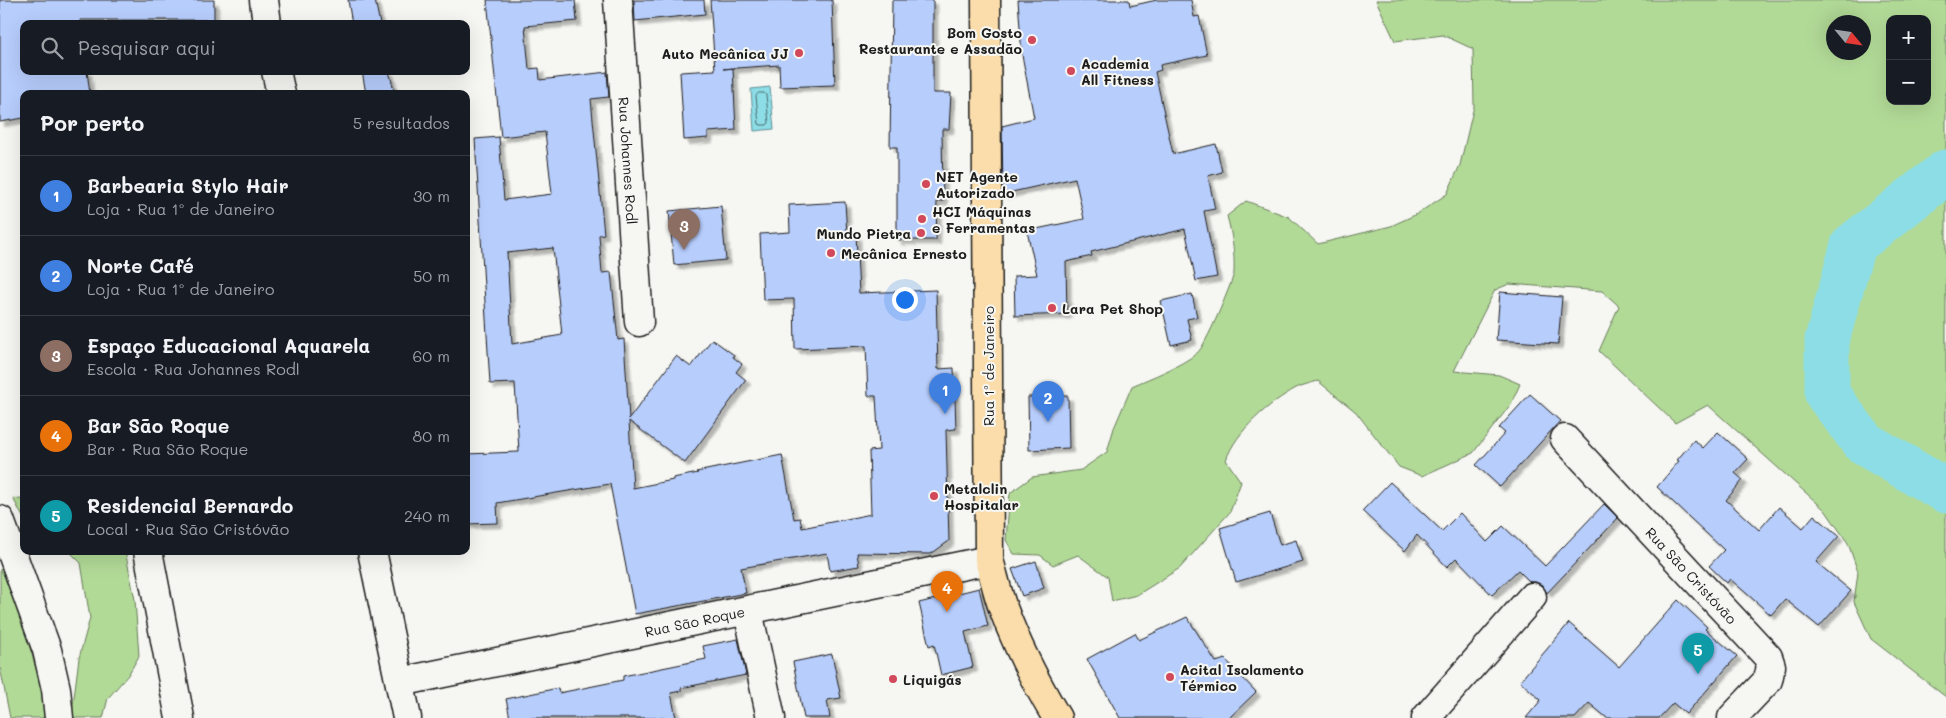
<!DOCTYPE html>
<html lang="pt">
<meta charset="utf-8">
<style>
body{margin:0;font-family:Mali,sans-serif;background:#20242c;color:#f1f3f6}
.controls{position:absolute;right:15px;top:15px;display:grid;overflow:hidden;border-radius:10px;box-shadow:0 5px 20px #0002}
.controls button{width:45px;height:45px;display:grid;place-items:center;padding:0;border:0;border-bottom:1px solid #363941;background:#171b24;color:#f1f3f6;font:25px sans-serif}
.compass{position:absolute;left:1826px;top:15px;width:45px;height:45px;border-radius:50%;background:#171b24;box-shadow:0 5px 20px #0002;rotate:119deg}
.you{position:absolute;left:904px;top:299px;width:18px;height:18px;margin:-12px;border:4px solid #fff;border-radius:50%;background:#1a73e8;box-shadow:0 0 0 8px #1a73e833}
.badge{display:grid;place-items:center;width:32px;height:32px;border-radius:50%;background:#d1495b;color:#fff;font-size:16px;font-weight:700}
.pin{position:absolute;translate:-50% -41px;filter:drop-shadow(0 1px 2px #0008)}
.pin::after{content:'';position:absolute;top:26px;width:18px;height:15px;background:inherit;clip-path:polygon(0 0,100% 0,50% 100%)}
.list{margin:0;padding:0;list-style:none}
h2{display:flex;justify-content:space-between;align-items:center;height:65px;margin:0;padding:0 20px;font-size:21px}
h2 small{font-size:16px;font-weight:400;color:#9ea1a6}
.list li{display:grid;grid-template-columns:32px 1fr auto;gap:15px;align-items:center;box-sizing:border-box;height:80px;padding:0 20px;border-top:1px solid #363941}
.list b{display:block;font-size:19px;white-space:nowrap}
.list p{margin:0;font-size:16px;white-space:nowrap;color:#9ea1a6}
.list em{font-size:16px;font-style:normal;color:#9ea1a6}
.icon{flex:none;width:28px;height:28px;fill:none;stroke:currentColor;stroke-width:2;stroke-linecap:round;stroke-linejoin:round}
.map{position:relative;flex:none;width:1946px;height:718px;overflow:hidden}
.search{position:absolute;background:#171b24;box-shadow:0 5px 20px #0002;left:20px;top:20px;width:450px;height:55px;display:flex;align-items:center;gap:12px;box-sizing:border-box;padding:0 18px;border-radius:10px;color:#9ea1a6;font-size:19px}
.panel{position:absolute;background:#171b24;box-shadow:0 5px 20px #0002;left:20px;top:90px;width:450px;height:465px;border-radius:10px}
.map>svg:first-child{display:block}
.green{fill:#b2da97;stroke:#677b5a;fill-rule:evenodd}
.water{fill:#8cdde6;stroke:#5f9095}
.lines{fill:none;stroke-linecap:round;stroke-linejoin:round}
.shore{stroke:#49696d;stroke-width:1}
.river{stroke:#8cdde6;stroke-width:45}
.building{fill:#b7cdfc;stroke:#1c1c1c;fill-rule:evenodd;filter:url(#shadow)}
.minor-casing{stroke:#1c1c1c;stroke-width:31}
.major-casing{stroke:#1c1c1c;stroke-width:31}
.minor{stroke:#f6f6f2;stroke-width:28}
.major{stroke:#faddab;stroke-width:28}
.poi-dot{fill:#d1495b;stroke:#f6f6f2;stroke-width:2}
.labels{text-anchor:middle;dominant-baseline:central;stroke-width:4;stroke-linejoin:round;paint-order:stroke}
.poi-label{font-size:14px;font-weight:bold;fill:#1c1c1c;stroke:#f6f6f2;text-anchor:start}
.street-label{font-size:14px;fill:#1c1c1c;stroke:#f6f6f2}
</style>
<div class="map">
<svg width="1946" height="718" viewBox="0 0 1946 718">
<defs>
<filter id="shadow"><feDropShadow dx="4.5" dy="4.5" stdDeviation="1" flood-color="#0004"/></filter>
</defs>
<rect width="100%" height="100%" fill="#f6f6f2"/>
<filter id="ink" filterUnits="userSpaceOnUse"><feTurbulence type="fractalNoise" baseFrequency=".02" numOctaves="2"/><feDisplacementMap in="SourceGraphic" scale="10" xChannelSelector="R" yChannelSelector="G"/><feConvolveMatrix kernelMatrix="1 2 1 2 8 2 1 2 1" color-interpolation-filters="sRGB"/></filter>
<g filter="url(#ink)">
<g class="green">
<path d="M 1376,0 L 1946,0 L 1946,697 L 1871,639 L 1854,602 L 1858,572 L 1848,543 L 1825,510 L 1708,405 L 1675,423 L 1599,351 L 1619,306 L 1602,291 L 1509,284 L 1495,290 L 1454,371 L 1499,375 L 1520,384 L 1511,404 L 1473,453 L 1422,476 L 1399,467 L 1356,412 L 1318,381 C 1311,383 1302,385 1296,388 C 1269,403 1236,431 1226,460 L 1241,482 L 1230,512 L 1180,568 L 1137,595 L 1112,601 L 1108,577 L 1078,555 L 1053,565 L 1040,555 L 1014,554 L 1006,540 L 1010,493 L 1032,477 L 1081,470 L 1107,452 L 1114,428 L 1132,386 C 1150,378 1182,366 1197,353 C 1205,348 1232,283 1234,273 C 1235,254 1232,234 1227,216 L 1246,201 L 1289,217 L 1318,244 L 1391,226 L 1417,214 L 1447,194 L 1460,165 L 1474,106 L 1473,49 L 1443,35 L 1395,41 ZM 1890,19 L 1927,19 L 1927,101 L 1890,101 ZM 1864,22 L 1864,52 L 1834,52 L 1834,22 Z"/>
<path d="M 13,498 L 24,500 L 24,519 Z"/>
<path d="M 69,551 L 125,551 L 126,555 L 135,600 L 139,656 L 128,675 L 108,698 L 103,718 L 74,718 L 72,713 L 79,658 L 90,618 L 81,563 Z"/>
<path d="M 0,569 L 12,587 L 42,688 L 47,718 L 10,718 L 0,667 Z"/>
</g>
<path class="water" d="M 770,87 L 774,129 L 754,131 L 751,89 Z"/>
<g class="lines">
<path class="shore" d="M 759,93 L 764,93 L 766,95 L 769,123 L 767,125 L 761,125 L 759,124 L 756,96 Z"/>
<path class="river" d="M 1946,172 L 1853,245 L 1827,340 L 1827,394 L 1864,443 L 1946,491"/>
</g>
<g class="building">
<path d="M 0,0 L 214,0 L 214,20 L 80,20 L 81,24 L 24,24 L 24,71 L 87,71 L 90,94 L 24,94 L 24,118 L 0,122 Z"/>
<path d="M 348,0 L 375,0 L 380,24 L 352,24 Z"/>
<path d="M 487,0 L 575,0 L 577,21 L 525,26 L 529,69 L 539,68 L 540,80 L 607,72 L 609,97 L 591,99 L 604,234 L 599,235 L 602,273 L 611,272 L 618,340 L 624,339 L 629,419 L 676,356 L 691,367 L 712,339 L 734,355 L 733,357 L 742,364 L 736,372 L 746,380 L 685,463 L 629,421 L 633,488 L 673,480 L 673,478 L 698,473 L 696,472 L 782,455 L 794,519 L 800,518 L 802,528 L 871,514 L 869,451 L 879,450 L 876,396 L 868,396 L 866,346 L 795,349 L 794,299 L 763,300 L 760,234 L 790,232 L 789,205 L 845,202 L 847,235 L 856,234 L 859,293 L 936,290 L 938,369 L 954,368 L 956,429 L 946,430 L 949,541 L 931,554 L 857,553 L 859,566 L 830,571 L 827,553 L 741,568 L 746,593 L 635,614 L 610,484 L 497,503 L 498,523 L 466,524 L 466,454 L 519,452 L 515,383 L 490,384 L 475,139 L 499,137 L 504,200 L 552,194 L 545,132 L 501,137 ZM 553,248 L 562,335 L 512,344 L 507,253 Z"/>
<path d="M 634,0 L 704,0 L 705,14 L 635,21 Z"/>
<path d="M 710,0 L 832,0 L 835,85 L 780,87 L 779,65 L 723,69 L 733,68 L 736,130 L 708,132 L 708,138 L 684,140 L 680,72 L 715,70 Z"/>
<path d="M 892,0 L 933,0 L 933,93 L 951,93 L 949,129 L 942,129 L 943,201 L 937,201 L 936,240 L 897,240 L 897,147 L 890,147 Z"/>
<path d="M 1018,0 L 1129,0 L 1130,6 L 1157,0 L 1191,0 L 1194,17 L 1199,16 L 1207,55 L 1160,65 L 1161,70 L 1155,72 L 1173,154 L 1216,144 L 1222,172 L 1208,176 L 1215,209 L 1204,211 L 1217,277 L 1196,281 L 1185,229 L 1091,252 L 1092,256 L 1066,262 L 1067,314 L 1015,316 L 1014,276 L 1037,275 L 1027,231 L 1084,219 L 1075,178 L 1003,194 L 1002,126 L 1034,118 L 1022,55 Z"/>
<path d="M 362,71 L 389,71 L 395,94 L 366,94 Z"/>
<path d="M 721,206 L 726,260 L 674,265 L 669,211 Z"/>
<path d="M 1500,292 L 1562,297 L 1558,344 L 1496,340 Z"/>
<path d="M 1192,294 L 1197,317 L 1187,319 L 1192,340 L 1171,345 L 1161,301 Z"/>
<path d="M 1530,394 L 1560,421 L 1500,487 L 1476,465 L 1505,433 L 1499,428 Z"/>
<path d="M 1068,396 L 1069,448 L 1029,450 L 1028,397 Z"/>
<path d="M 1718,432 L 1748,459 L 1735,473 L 1743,480 L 1726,500 L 1759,530 L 1779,507 L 1803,528 L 1814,515 L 1839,536 L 1816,562 L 1851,591 L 1819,627 L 1785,599 L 1771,615 L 1730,579 L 1727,583 L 1709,566 L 1724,550 L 1657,487 L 1679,461 L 1677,460 L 1694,440 L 1703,448 Z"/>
<path d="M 1390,482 L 1442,531 L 1460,513 L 1487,542 L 1503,526 L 1545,566 L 1604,504 L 1618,518 L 1547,593 L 1542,585 L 1536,582 L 1530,582 L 1518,570 L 1492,595 L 1456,558 L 1447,567 L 1417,535 L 1405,551 L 1362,511 Z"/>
<path d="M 1270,513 L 1280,545 L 1296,540 L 1303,562 L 1236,582 L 1220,528 Z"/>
<path d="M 1036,561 L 1044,588 L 1022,596 L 1012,569 Z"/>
<path d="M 979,588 L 988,626 L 965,632 L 973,667 L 941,675 L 934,644 L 929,646 L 919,603 Z"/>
<path d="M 1678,600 L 1707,627 L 1705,629 L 1737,656 L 1686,714 L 1673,703 L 1659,718 L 1607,718 L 1589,703 L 1575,718 L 1526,718 L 1541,700 L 1520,681 L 1569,623 L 1619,667 Z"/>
<path d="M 1187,617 L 1216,662 L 1225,659 L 1256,692 L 1229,718 L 1120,718 L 1087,659 L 1135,633 L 1139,640 Z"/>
<path d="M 738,639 L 746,675 L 681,688 L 681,691 L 671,693 L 676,718 L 510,718 L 506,699 L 558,688 L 559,693 L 623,680 L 623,676 L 706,659 L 703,646 Z"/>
<path d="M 832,654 L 841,698 L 827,700 L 830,718 L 804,718 L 793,662 Z"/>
</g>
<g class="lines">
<g class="minor-casing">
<g id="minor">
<path d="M 264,0 L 267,24"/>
<path id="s1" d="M 618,0 L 639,322"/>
<path d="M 276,71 L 281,94"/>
<path id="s2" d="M 1565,439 L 1768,657 L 1771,666 L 1768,680 L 1732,718"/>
<path d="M 0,520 L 47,650 L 56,689 L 59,718"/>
<path d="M 148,551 L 180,718"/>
<path d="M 372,551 L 407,718"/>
<path d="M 748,611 L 771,718"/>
<path id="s3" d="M 400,682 L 989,560"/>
<path d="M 1426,718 L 1532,597"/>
</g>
</g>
<g class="major-casing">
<path id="major" d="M 986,0 L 989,560 C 994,576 997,592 1003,608 C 1017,646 1036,683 1057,718"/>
</g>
<use href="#minor" class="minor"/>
<use href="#major" class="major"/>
</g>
</g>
<g class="poi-dot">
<circle cx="1032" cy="40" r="5"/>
<circle cx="799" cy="53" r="5"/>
<circle cx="1071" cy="71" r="5"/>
<circle cx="926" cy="184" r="5"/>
<circle cx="922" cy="219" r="5"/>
<circle cx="921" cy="233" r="5"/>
<circle cx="831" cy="253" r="5"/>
<circle cx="1052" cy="308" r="5"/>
<circle cx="934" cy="496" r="5"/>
<circle cx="1170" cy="677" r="5"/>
<circle cx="893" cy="679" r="5"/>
</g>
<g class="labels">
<g class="poi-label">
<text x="1022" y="32" text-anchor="end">Bom Gosto<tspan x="1022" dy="16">Restaurante e Assadão</tspan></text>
<text x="789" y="53" text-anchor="end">Auto Mecânica JJ</text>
<text x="1081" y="63">Academia<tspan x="1081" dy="16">All Fitness</tspan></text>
<text x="936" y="176">NET Agente<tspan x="936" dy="16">Autorizado</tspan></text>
<text x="932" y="211">HCI Máquinas<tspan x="932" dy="16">e Ferramentas</tspan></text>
<text x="911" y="233" text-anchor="end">Mundo Pietra</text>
<text x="841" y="253">Mecânica Ernesto</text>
<text x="1062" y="308">Lara Pet Shop</text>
<text x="944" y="488">Metalclin<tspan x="944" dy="16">Hospitalar</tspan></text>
<text x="1180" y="669">Acital Isolamento<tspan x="1180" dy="16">Térmico</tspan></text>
<text x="903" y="679">Liquigás</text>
</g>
<g class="street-label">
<text stroke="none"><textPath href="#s1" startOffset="161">Rua Johannes Rodl</textPath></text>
<text transform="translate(988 366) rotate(-90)">Rua 1º de Janeiro</text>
<text stroke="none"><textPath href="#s2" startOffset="186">Rua São Cristóvão</textPath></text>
<text stroke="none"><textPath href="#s3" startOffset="301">Rua São Roque</textPath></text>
</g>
</g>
</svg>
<div class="controls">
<button>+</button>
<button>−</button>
</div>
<svg class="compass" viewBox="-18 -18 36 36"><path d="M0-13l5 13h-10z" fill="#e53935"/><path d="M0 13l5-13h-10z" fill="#9ea1a6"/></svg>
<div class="you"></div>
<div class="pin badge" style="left:945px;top:414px;background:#3f7fe0">1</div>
<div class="pin badge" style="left:1048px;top:422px;background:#3f7fe0">2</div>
<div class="pin badge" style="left:684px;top:250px;background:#8d6e63">3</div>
<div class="pin badge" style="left:947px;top:612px;background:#e8710a">4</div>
<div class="pin badge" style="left:1698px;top:674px;background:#0f9aa8">5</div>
<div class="search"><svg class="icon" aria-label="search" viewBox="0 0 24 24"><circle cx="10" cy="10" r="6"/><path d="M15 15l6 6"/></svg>Pesquisar aqui</div>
<section class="panel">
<h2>Por perto<small>5 resultados</small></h2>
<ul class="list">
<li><span class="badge" style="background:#3f7fe0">1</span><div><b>Barbearia Stylo Hair</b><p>Loja · Rua 1º de Janeiro</p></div><em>30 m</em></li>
<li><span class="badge" style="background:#3f7fe0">2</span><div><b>Norte Café</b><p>Loja · Rua 1º de Janeiro</p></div><em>50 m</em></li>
<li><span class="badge" style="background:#8d6e63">3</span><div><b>Espaço Educacional Aquarela</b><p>Escola · Rua Johannes Rodl</p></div><em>60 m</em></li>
<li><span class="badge" style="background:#e8710a">4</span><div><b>Bar São Roque</b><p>Bar · Rua São Roque</p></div><em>80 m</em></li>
<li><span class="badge" style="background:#0f9aa8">5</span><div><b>Residencial Bernardo</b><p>Local · Rua São Cristóvão</p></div><em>240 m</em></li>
</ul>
</section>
</div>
